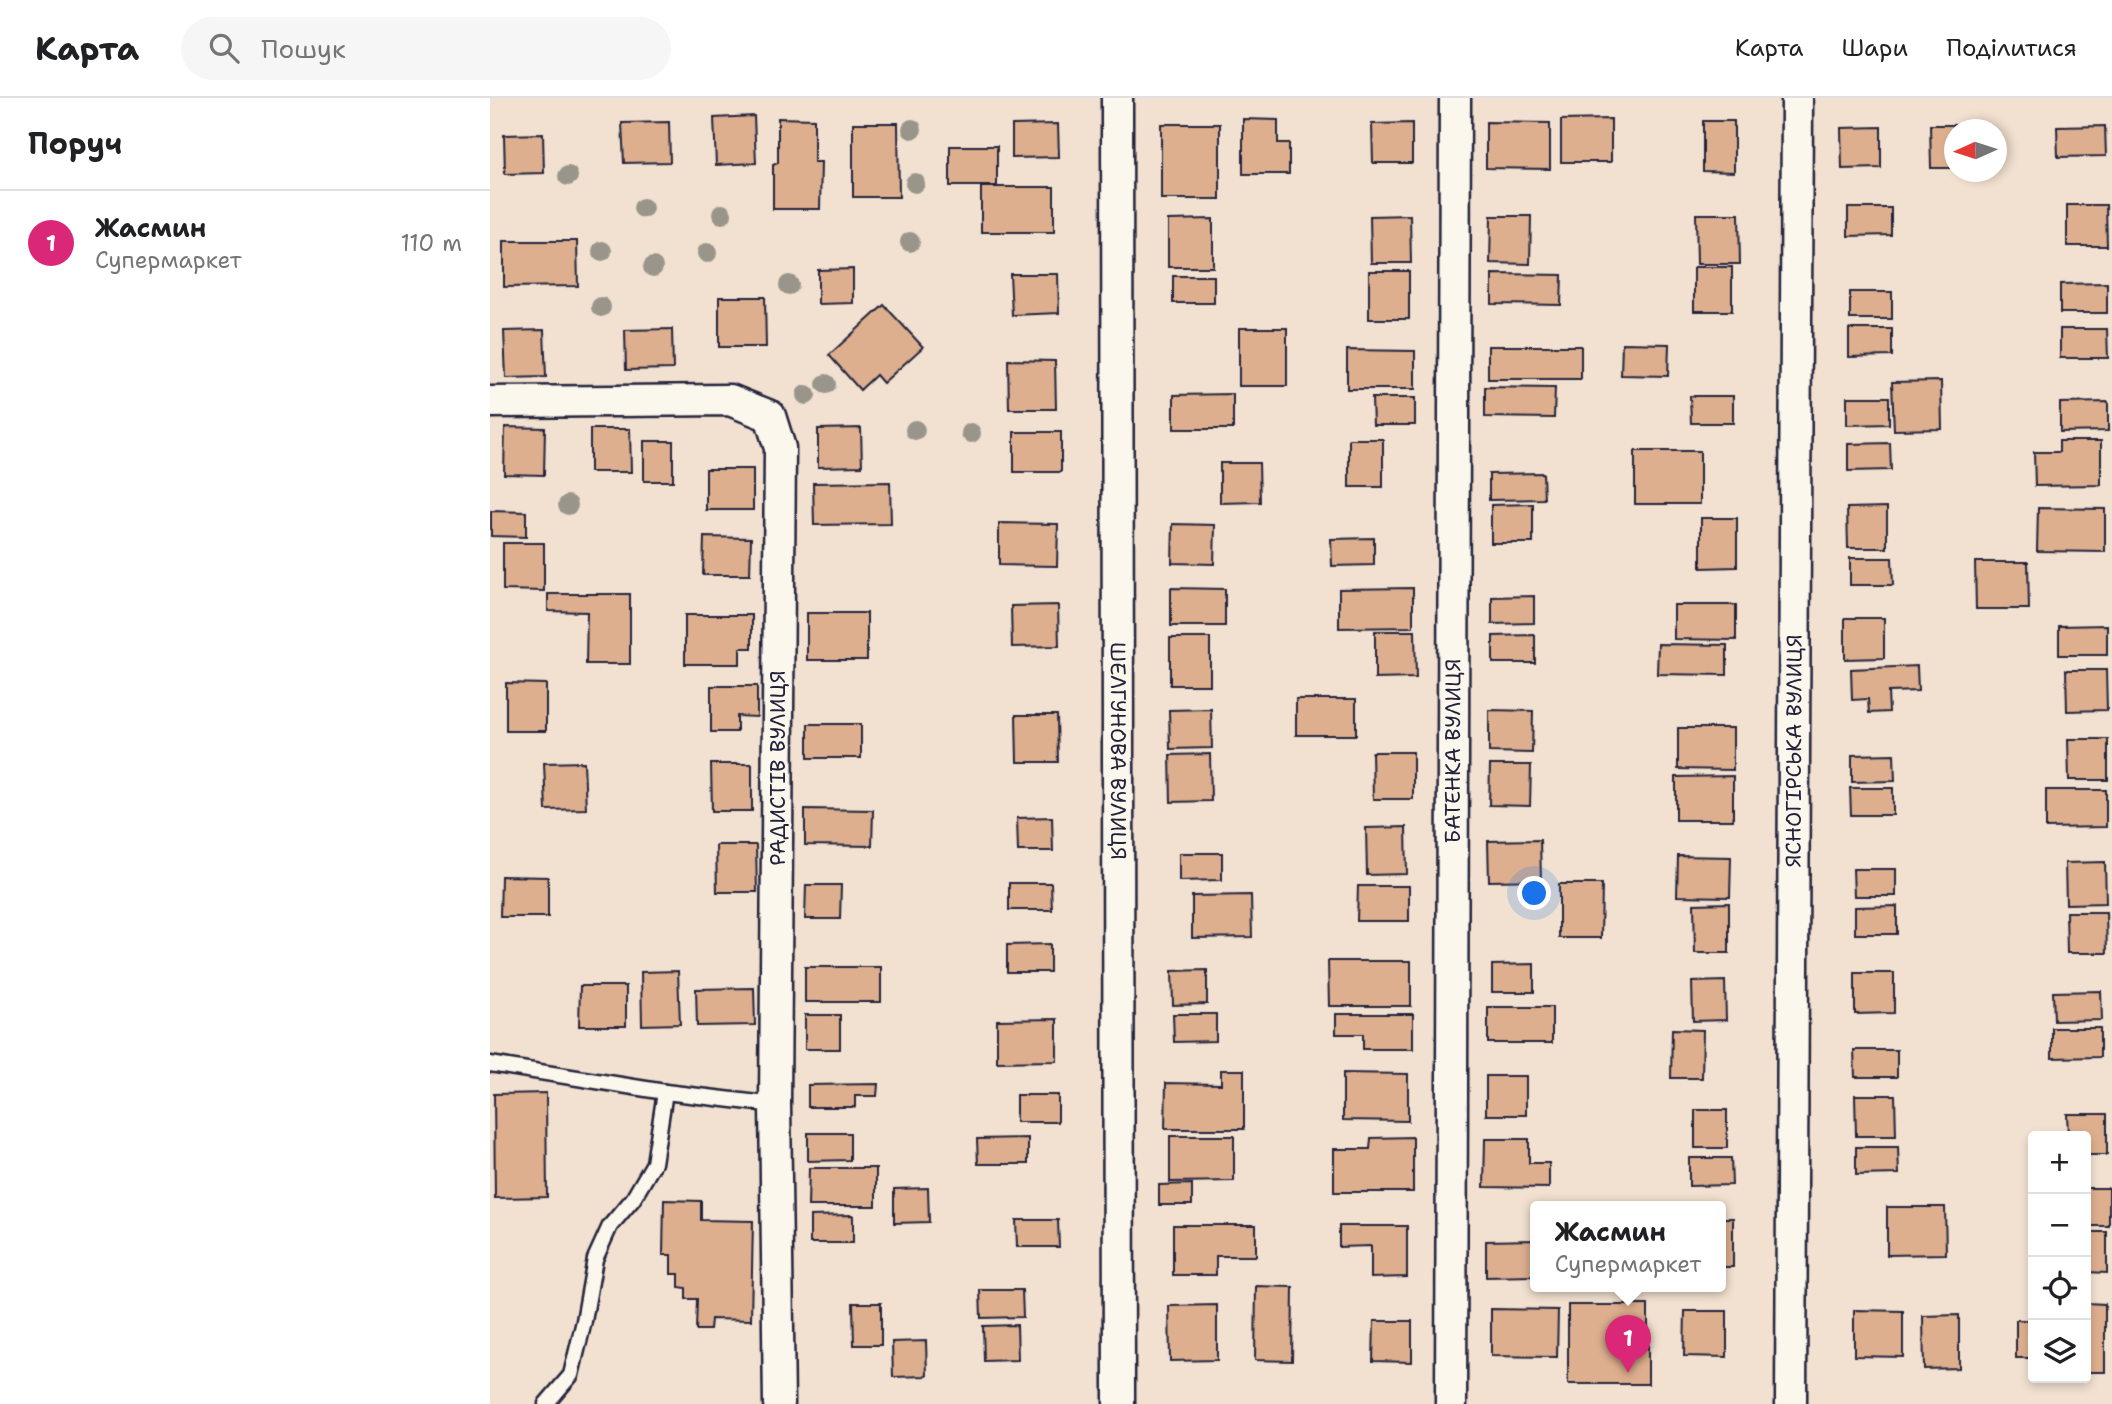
<!DOCTYPE html>
<html lang="uk">
<meta charset="utf-8">
<style>
body{margin:0;font-family:"Shantell Sans",sans-serif;background:#f6f6f6;color:#202124}
.controls{position:absolute;right:21px;bottom:21px;display:grid;overflow:hidden;border-radius:7px;box-shadow:0 4px 10px #0003}
.controls button{width:63px;height:63px;display:grid;place-items:center;padding:0;border:0;border-bottom:2px solid #e0e0e0;background:#fff;color:#202124;font:35px sans-serif}
.compass{position:absolute;left:1454px;top:21px;width:63px;height:63px;border-radius:50%;background:#fff;box-shadow:0 4px 10px #0003;rotate:267deg}
.you{position:absolute;left:1045px;top:796px;width:24px;height:24px;margin:-18px;border:5px solid #fff;border-radius:50%;background:#1a73e8;box-shadow:0 0 0 10px #1a73e833}
.badge{display:grid;place-items:center;width:46px;height:46px;border-radius:50%;background:#db2777;color:#fff;font-size:23px;font-weight:700}
.pin{position:absolute;translate:-50% -58px;filter:drop-shadow(0 2px 4px #0008)}
.pin::after{content:'';position:absolute;top:37px;width:24px;height:21px;background:inherit;clip-path:polygon(0 0,100% 0,50% 100%)}
.popup{position:absolute;left:1040px;top:1103px;width:196px;height:91px;box-sizing:border-box;display:grid;place-content:center;border-radius:7px;background:#fff;filter:drop-shadow(0 2px 5px #0005);font-size:23px;white-space:nowrap;color:#757577}
.popup b{font-size:26px;color:#202124}
.popup::after{content:'';position:absolute;left:50%;top:100%;margin-left:-14px;border:14px solid transparent;border-top-color:#fff}
.list{margin:0;padding:0;list-style:none}
h2{display:flex;justify-content:space-between;align-items:center;height:91px;margin:0;padding:0 28px;font-size:30px}
h2 small{font-size:23px;font-weight:400;color:#757577}
.list li{display:grid;grid-template-columns:46px 1fr auto;gap:21px;align-items:center;box-sizing:border-box;height:105px;padding:0 28px;border-top:2px solid #e0e0e0}
.list b{display:block;font-size:26px;white-space:nowrap}
.list p{margin:0;font-size:23px;white-space:nowrap;color:#757577}
.list em{font-size:23px;font-style:normal;color:#757577}
.icon{flex:none;width:38px;height:38px;fill:none;stroke:currentColor;stroke-width:2;stroke-linecap:round;stroke-linejoin:round}
.map{position:relative;flex:none;width:1622px;height:1306px;overflow:hidden}
header{display:flex;align-items:center;gap:42px;box-sizing:border-box;height:98px;padding:0 35px;background:#fff;border-bottom:2px solid #e0e0e0}
header strong{font-size:33px}
nav{display:flex;gap:38px;margin-inline-start:auto;font-size:24px}
.search{width:490px;height:63px;background:#f6f6f6;display:flex;align-items:center;gap:18px;box-sizing:border-box;padding:0 24px;border-radius:38px;color:#757577;font-size:26px}
main{display:flex}
aside{flex:1;background:#fff}
.map>svg:first-child{display:block}
.building{fill:#ddaf8e;stroke:#22223b;stroke-width:2}
.lines{fill:none;stroke-linecap:round;stroke-linejoin:round}
.service-casing{stroke:#22223b;stroke-width:19}
.minor-casing{stroke:#22223b;stroke-width:35}
.service{stroke:#fbf7ec;stroke-width:14}
.minor{stroke:#fbf7ec;stroke-width:30}
.tree{fill:#99958b}
.labels{text-anchor:middle;dominant-baseline:central;stroke-width:5;stroke-linejoin:round;paint-order:stroke}
.street-label{font-size:21px;fill:#22223b;stroke:#fbf7ec}
</style>
<header>
<strong>Карта</strong>
<div class="search"><svg class="icon" aria-label="search" viewBox="0 0 24 24"><circle cx="10" cy="10" r="6"/><path d="M15 15l6 6"/></svg>Пошук</div>
<nav><a>Карта</a><a>Шари</a><a>Поділитися</a></nav>
</header>
<main>
<aside>
<h2>Поруч<small></small></h2>
<ul class="list">
<li><span class="badge">1</span><div><b>Жасмин</b><p>Супермаркет</p></div><em>110 m</em></li>
</ul>
</aside>
<div class="map">
<svg width="1622" height="1306" viewBox="0 0 1622 1306">
<rect width="100%" height="100%" fill="#f2e1d0"/>
<filter id="ink" filterUnits="userSpaceOnUse"><feTurbulence type="fractalNoise" baseFrequency=".0143" numOctaves="2"/><feDisplacementMap in="SourceGraphic" scale="14" xChannelSelector="R" yChannelSelector="G"/><feConvolveMatrix kernelMatrix="1 2 1 2 8 2 1 2 1" color-interpolation-filters="sRGB"/></filter>
<g filter="url(#ink)">
<g class="building">
<path d="M 264,18 L 266,65 L 226,67 L 224,20 Z"/>
<path d="M 288,20 L 324,21 L 324,64 L 331,64 L 330,111 L 283,111 L 283,67 L 288,65 Z"/>
<path d="M 753,21 L 788,22 L 788,45 L 799,45 L 799,76 L 753,76 Z"/>
<path d="M 1121,21 L 1121,64 L 1071,64 L 1071,22 Z"/>
<path d="M 1213,23 L 1244,23 L 1244,74 L 1213,73 Z"/>
<path d="M 179,24 L 180,64 L 134,65 L 132,25 Z"/>
<path d="M 996,24 L 1060,25 L 1060,71 L 996,70 Z"/>
<path d="M 363,25 L 408,25 L 409,99 L 363,99 Z"/>
<path d="M 922,25 L 922,65 L 883,65 L 882,26 Z"/>
<path d="M 568,26 L 569,59 L 522,60 L 522,27 Z"/>
<rect x="671" y="26" width="59" height="75"/>
<path d="M 1440,27 L 1468,27 L 1468,32 L 1464,32 L 1464,70 L 1441,70 Z"/>
<path d="M 1615,28 L 1616,58 L 1568,59 L 1567,29 Z"/>
<path d="M 1391,29 L 1391,70 L 1352,71 L 1351,30 Z"/>
<path d="M 53,36 L 54,75 L 15,76 L 14,37 Z"/>
<rect x="460" y="48" width="47" height="40"/>
<rect x="491" y="89" width="73" height="45"/>
<path d="M 1577,107 L 1616,107 L 1617,148 L 1577,148 Z"/>
<path d="M 1358,110 L 1401,110 L 1401,137 L 1358,138 Z"/>
<path d="M 1206,116 L 1249,116 L 1250,166 L 1207,166 Z"/>
<path d="M 920,117 L 921,165 L 881,165 L 880,118 Z"/>
<path d="M 1001,118 L 1041,118 L 1040,166 L 1000,165 Z"/>
<path d="M 723,121 L 723,169 L 678,169 L 678,122 Z"/>
<path d="M 14,143 L 87,143 L 88,188 L 14,189 Z"/>
<rect x="1204" y="169" width="38" height="44"/>
<path d="M 363,171 L 363,205 L 328,206 L 328,172 Z"/>
<rect x="879" y="173" width="40" height="48"/>
<path d="M 520,176 L 568,176 L 569,215 L 522,217 Z"/>
<path d="M 1002,176 L 1072,177 L 1071,207 L 1002,206 Z"/>
<rect x="683" y="178" width="41" height="27"/>
<path d="M 1617,185 L 1617,215 L 1570,215 L 1570,186 Z"/>
<rect x="1360" y="194" width="42" height="27"/>
<path d="M 229,199 L 275,199 L 276,249 L 229,249 Z"/>
<path d="M 394,207 L 433,249 L 393,285 L 386,277 L 370,292 L 339,257 Z"/>
<rect x="749" y="230" width="48" height="58"/>
<path d="M 182,231 L 183,271 L 136,272 L 135,232 Z"/>
<path d="M 1359,231 L 1402,231 L 1402,258 L 1359,259 Z"/>
<path d="M 1570,231 L 1617,231 L 1618,260 L 1570,260 Z"/>
<path d="M 54,232 L 56,279 L 16,280 L 14,233 Z"/>
<path d="M 1132,245 L 1179,246 L 1178,278 L 1131,277 Z"/>
<rect x="998" y="248" width="93" height="33"/>
<path d="M 857,252 L 925,253 L 925,291 L 857,291 Z"/>
<path d="M 518,262 L 565,263 L 566,311 L 519,311 Z"/>
<path d="M 1451,283 L 1452,331 L 1404,332 L 1402,284 Z"/>
<path d="M 995,289 L 1065,290 L 1064,320 L 995,319 Z"/>
<path d="M 743,296 L 743,331 L 684,331 L 684,297 Z"/>
<path d="M 1200,298 L 1243,298 L 1243,325 L 1201,325 Z"/>
<path d="M 1357,299 L 1399,299 L 1399,326 L 1357,327 Z"/>
<path d="M 882,300 L 925,300 L 925,327 L 883,327 Z"/>
<path d="M 1618,304 L 1618,333 L 1570,334 L 1570,305 Z"/>
<path d="M 15,329 L 55,330 L 54,377 L 14,376 Z"/>
<path d="M 371,330 L 372,368 L 328,369 L 328,331 Z"/>
<path d="M 100,331 L 140,331 L 141,374 L 100,374 Z"/>
<rect x="524" y="334" width="47" height="40"/>
<rect x="859" y="341" width="34" height="48"/>
<rect x="154" y="343" width="29" height="40"/>
<path d="M 1569,343 L 1611,343 L 1611,387 L 1545,388 L 1544,354 L 1569,354 Z"/>
<path d="M 1400,345 L 1401,372 L 1358,373 L 1358,346 Z"/>
<rect x="1145" y="353" width="65" height="53"/>
<path d="M 730,365 L 769,365 L 770,404 L 730,405 Z"/>
<rect x="216" y="371" width="47" height="41"/>
<path d="M 1053,375 L 1054,401 L 999,402 L 999,376 Z"/>
<path d="M 400,384 L 401,426 L 324,427 L 323,385 Z"/>
<path d="M 1043,406 L 1043,445 L 1001,445 L 1001,407 Z"/>
<path d="M 1397,409 L 1397,450 L 1358,450 L 1357,410 Z"/>
<path d="M 1548,410 L 1615,411 L 1615,454 L 1547,453 Z"/>
<path d="M 1,413 L 36,414 L 36,439 L 1,438 Z"/>
<path d="M 1211,420 L 1247,420 L 1247,469 L 1211,470 Z"/>
<path d="M 509,425 L 568,426 L 567,468 L 509,467 Z"/>
<path d="M 683,426 L 725,427 L 724,466 L 682,465 Z"/>
<path d="M 214,439 L 261,440 L 260,477 L 213,477 Z"/>
<path d="M 884,440 L 884,467 L 842,468 L 841,441 Z"/>
<path d="M 13,445 L 54,445 L 54,493 L 13,492 Z"/>
<path d="M 1360,460 L 1402,460 L 1403,487 L 1360,487 Z"/>
<path d="M 1485,464 L 1538,464 L 1539,511 L 1486,511 Z"/>
<path d="M 681,490 L 735,491 L 735,528 L 681,528 Z"/>
<path d="M 923,490 L 923,529 L 849,530 L 849,491 Z"/>
<path d="M 58,496 L 140,496 L 140,566 L 96,566 L 97,514 L 58,513 Z"/>
<path d="M 1044,498 L 1044,525 L 1002,526 L 1002,499 Z"/>
<path d="M 568,507 L 569,548 L 522,549 L 521,508 Z"/>
<path d="M 1184,507 L 1246,507 L 1246,542 L 1184,541 Z"/>
<rect x="317" y="515" width="60" height="47"/>
<path d="M 195,517 L 262,517 L 262,550 L 250,550 L 250,566 L 195,566 Z"/>
<path d="M 1355,520 L 1394,520 L 1394,560 L 1355,561 Z"/>
<path d="M 1617,527 L 1617,557 L 1569,557 L 1569,528 Z"/>
<path d="M 885,533 L 925,533 L 926,580 L 885,581 Z"/>
<path d="M 1045,537 L 1045,565 L 1003,565 L 1003,538 Z"/>
<rect x="680" y="540" width="40" height="47"/>
<path d="M 1168,546 L 1237,547 L 1237,577 L 1167,576 Z"/>
<path d="M 1427,568 L 1428,593 L 1398,594 L 1399,614 L 1379,615 L 1378,601 L 1362,602 L 1361,571 Z"/>
<path d="M 1576,572 L 1616,572 L 1617,612 L 1577,613 Z"/>
<path d="M 16,585 L 56,586 L 56,633 L 16,633 Z"/>
<path d="M 221,588 L 267,588 L 267,619 L 247,618 L 247,634 L 221,634 Z"/>
<rect x="806" y="601" width="60" height="36"/>
<path d="M 721,611 L 722,650 L 680,651 L 679,612 Z"/>
<path d="M 999,612 L 1043,613 L 1042,655 L 999,654 Z"/>
<path d="M 526,617 L 567,617 L 568,664 L 527,664 Z"/>
<rect x="318" y="626" width="53" height="34"/>
<path d="M 1188,630 L 1243,630 L 1243,672 L 1188,671 Z"/>
<path d="M 1578,641 L 1618,641 L 1618,682 L 1579,682 Z"/>
<path d="M 882,654 L 923,654 L 923,701 L 883,701 Z"/>
<path d="M 720,656 L 721,703 L 681,704 L 680,657 Z"/>
<path d="M 1404,656 L 1405,683 L 1362,684 L 1362,657 Z"/>
<path d="M 94,664 L 96,711 L 56,712 L 54,665 Z"/>
<path d="M 221,666 L 262,666 L 262,713 L 222,713 Z"/>
<path d="M 1000,667 L 1041,667 L 1040,708 L 999,707 Z"/>
<path d="M 1243,678 L 1243,722 L 1186,722 L 1186,679 Z"/>
<path d="M 1360,690 L 1403,690 L 1403,717 L 1361,717 Z"/>
<path d="M 1556,692 L 1616,692 L 1616,729 L 1556,730 Z"/>
<path d="M 315,711 L 383,712 L 382,748 L 315,747 Z"/>
<path d="M 562,719 L 563,753 L 528,753 L 527,720 Z"/>
<path d="M 916,729 L 917,776 L 877,777 L 876,730 Z"/>
<path d="M 1050,742 L 1051,782 L 999,783 L 998,743 Z"/>
<path d="M 226,747 L 266,747 L 267,794 L 227,794 Z"/>
<path d="M 689,755 L 732,755 L 732,782 L 689,783 Z"/>
<path d="M 1188,758 L 1241,759 L 1240,799 L 1187,798 Z"/>
<path d="M 1615,764 L 1616,805 L 1576,806 L 1575,765 Z"/>
<path d="M 1363,771 L 1406,771 L 1406,798 L 1364,798 Z"/>
<path d="M 11,778 L 58,779 L 58,819 L 10,819 Z"/>
<path d="M 519,785 L 561,785 L 562,812 L 519,812 Z"/>
<path d="M 1069,786 L 1112,786 L 1111,840 L 1069,840 Z"/>
<path d="M 316,787 L 351,787 L 350,821 L 315,821 Z"/>
<path d="M 868,788 L 919,788 L 919,823 L 867,823 Z"/>
<path d="M 761,797 L 762,839 L 702,840 L 702,798 Z"/>
<path d="M 1239,805 L 1239,855 L 1205,855 L 1204,806 Z"/>
<path d="M 1407,808 L 1407,836 L 1365,836 L 1365,809 Z"/>
<path d="M 1576,814 L 1616,814 L 1617,855 L 1577,855 Z"/>
<path d="M 560,846 L 560,874 L 517,874 L 517,847 Z"/>
<path d="M 838,863 L 921,863 L 921,908 L 839,908 Z"/>
<path d="M 1044,866 L 1044,894 L 1002,894 L 1002,867 Z"/>
<rect x="315" y="869" width="76" height="35"/>
<path d="M 717,872 L 717,906 L 683,907 L 682,873 Z"/>
<path d="M 188,873 L 190,926 L 152,927 L 151,874 Z"/>
<path d="M 1365,875 L 1404,875 L 1404,915 L 1365,916 Z"/>
<path d="M 1235,883 L 1236,922 L 1203,923 L 1202,884 Z"/>
<path d="M 90,888 L 136,888 L 136,928 L 89,928 Z"/>
<path d="M 264,890 L 265,927 L 207,928 L 206,891 Z"/>
<path d="M 1611,893 L 1612,922 L 1564,923 L 1563,894 Z"/>
<rect x="998" y="909" width="64" height="36"/>
<path d="M 683,916 L 726,916 L 726,943 L 684,944 Z"/>
<path d="M 846,916 L 923,916 L 923,951 L 873,951 L 873,936 L 846,936 Z"/>
<rect x="315" y="917" width="35" height="34"/>
<path d="M 567,921 L 567,963 L 507,964 L 507,922 Z"/>
<path d="M 1562,930 L 1610,930 L 1610,959 L 1562,960 Z"/>
<path d="M 1182,931 L 1213,932 L 1212,980 L 1181,980 Z"/>
<path d="M 1364,952 L 1407,952 L 1407,979 L 1365,979 Z"/>
<path d="M 731,972 L 754,972 L 754,1031 L 675,1031 L 676,985 L 731,986 Z"/>
<path d="M 853,975 L 918,976 L 918,1023 L 853,1022 Z"/>
<rect x="996" y="978" width="40" height="39"/>
<path d="M 388,986 L 387,998 L 365,998 L 365,1009 L 318,1009 L 318,987 Z"/>
<path d="M 56,995 L 57,1099 L 5,1100 L 4,996 Z"/>
<rect x="526" y="997" width="42" height="27"/>
<path d="M 1365,997 L 1405,997 L 1406,1038 L 1366,1038 Z"/>
<rect x="1205" y="1012" width="32" height="38"/>
<path d="M 1577,1016 L 1617,1016 L 1617,1057 L 1596,1057 L 1596,1038 L 1578,1038 Z"/>
<path d="M 318,1035 L 360,1035 L 360,1062 L 318,1063 Z"/>
<path d="M 680,1038 L 744,1038 L 744,1083 L 680,1084 Z"/>
<path d="M 923,1039 L 923,1094 L 844,1094 L 844,1051 L 880,1051 L 881,1040 Z"/>
<path d="M 538,1040 L 538,1066 L 488,1066 L 487,1041 Z"/>
<path d="M 995,1041 L 1039,1041 L 1039,1065 L 1059,1065 L 1059,1090 L 994,1089 Z"/>
<path d="M 1366,1049 L 1408,1049 L 1409,1076 L 1366,1077 Z"/>
<path d="M 1199,1060 L 1241,1060 L 1242,1087 L 1199,1088 Z"/>
<path d="M 319,1070 L 386,1070 L 386,1108 L 318,1108 Z"/>
<path d="M 702,1086 L 702,1107 L 669,1107 L 669,1087 Z"/>
<path d="M 438,1090 L 439,1124 L 404,1125 L 404,1091 Z"/>
<rect x="1596" y="1090" width="23" height="38"/>
<path d="M 174,1102 L 211,1103 L 211,1122 L 263,1123 L 261,1222 L 221,1221 L 220,1232 L 206,1232 L 207,1201 L 196,1201 L 196,1190 L 189,1189 L 189,1176 L 181,1176 L 181,1157 L 173,1157 Z"/>
<path d="M 1397,1109 L 1455,1109 L 1456,1156 L 1397,1157 Z"/>
<path d="M 363,1117 L 363,1145 L 320,1145 L 320,1118 Z"/>
<rect x="1231" y="1120" width="12" height="49"/>
<path d="M 526,1122 L 568,1122 L 569,1149 L 527,1149 Z"/>
<path d="M 683,1127 L 766,1127 L 766,1158 L 726,1158 L 726,1177 L 683,1177 Z"/>
<path d="M 849,1128 L 917,1128 L 917,1179 L 881,1180 L 881,1148 L 849,1149 Z"/>
<path d="M 1596,1134 L 1617,1134 L 1617,1175 L 1596,1174 Z"/>
<path d="M 1045,1142 L 1045,1178 L 996,1179 L 996,1143 Z"/>
<path d="M 766,1188 L 803,1189 L 802,1263 L 765,1262 Z"/>
<path d="M 490,1192 L 532,1192 L 533,1219 L 491,1220 Z"/>
<path d="M 363,1205 L 391,1205 L 391,1247 L 364,1247 Z"/>
<path d="M 1596,1205 L 1615,1206 L 1615,1274 L 1596,1274 Z"/>
<path d="M 727,1207 L 727,1262 L 680,1263 L 679,1208 Z"/>
<rect x="1078" y="1207" width="80" height="79"/>
<path d="M 1001,1211 L 1068,1212 L 1067,1259 L 1001,1258 Z"/>
<path d="M 1364,1212 L 1413,1213 L 1413,1259 L 1364,1258 Z"/>
<path d="M 1195,1213 L 1237,1213 L 1237,1259 L 1194,1258 Z"/>
<path d="M 1469,1217 L 1469,1270 L 1434,1271 L 1433,1218 Z"/>
<rect x="1526" y="1222" width="17" height="38"/>
<path d="M 884,1223 L 922,1223 L 922,1264 L 883,1263 Z"/>
<path d="M 527,1227 L 528,1262 L 494,1263 L 493,1228 Z"/>
<path d="M 436,1243 L 437,1278 L 403,1279 L 402,1244 Z"/>
</g>
<g class="lines">
<g class="service-casing">
<g id="service">
<path d="M 0,966 L 175,994 L 285,1007"/>
<path d="M 56,1306 L 81,1277 L 94,1223 L 105,1161 L 120,1128 L 143,1101 L 164,1065 L 175,994"/>
</g>
</g>
<g class="minor-casing">
<g id="minor">
<path id="s1" d="M 627,0 L 629,1306"/>
<path d="M 0,304 L 240,302 L 280,318 L 290,350 L 285,1007 L 289,1306"/>
<path id="s2" d="M 961,1306 L 965,0"/>
<path id="s3" d="M 1301,1306 L 1307,0"/>
</g>
</g>
<use href="#service" class="service"/>
<use href="#minor" class="minor"/>
</g>
<g class="tree">
<circle cx="422" cy="31" r="10"/>
<circle cx="78" cy="78" r="10"/>
<circle cx="425" cy="85" r="10"/>
<circle cx="153" cy="110" r="10"/>
<circle cx="232" cy="116" r="10"/>
<circle cx="420" cy="144" r="10"/>
<circle cx="112" cy="153" r="10"/>
<circle cx="217" cy="155" r="10"/>
<circle cx="163" cy="169" r="10"/>
<circle cx="299" cy="187" r="10"/>
<circle cx="111" cy="209" r="10"/>
<circle cx="336" cy="286" r="10"/>
<circle cx="316" cy="297" r="10"/>
<circle cx="425" cy="332" r="10"/>
<circle cx="481" cy="335" r="10"/>
<circle cx="78" cy="407" r="10"/>
</g>
</g>
<g class="labels">
<g class="street-label">
<text stroke="none"><textPath href="#s1" startOffset="653">ШЕЛГУНОВА ВУЛИЦЯ</textPath></text>
<text stroke="none"><textPath href="#s2" startOffset="653">БАТЕНКА ВУЛИЦЯ</textPath></text>
<text stroke="none"><textPath href="#s3" startOffset="653">ЯСНОГІРСЬКА ВУЛИЦЯ</textPath></text>
<text transform="translate(288 670) rotate(-90)">РАДИСТІВ ВУЛИЦЯ</text>
</g>
</g>
</svg>
<div class="controls">
<button>+</button>
<button>−</button>
<button><svg class="icon" aria-label="locate" viewBox="0 0 24 24"><circle cx="12" cy="12" r="6"/><path d="M12 2v4M12 18v4M2 12h4M18 12h4"/></svg></button>
<button><svg class="icon" aria-label="layers" viewBox="0 0 24 24"><path d="M12 4l9 5-9 5-9-5zM3 14l9 5 9-5"/></svg></button>
</div>
<svg class="compass" viewBox="-18 -18 36 36"><path d="M0-13l5 13h-10z" fill="#e53935"/><path d="M0 13l5-13h-10z" fill="#757577"/></svg>
<div class="you"></div>
<div class="pin badge" style="left:1138px;top:1275px">1</div>
<div class="popup"><b>Жасмин</b>Супермаркет</div>
</div>
</main>
